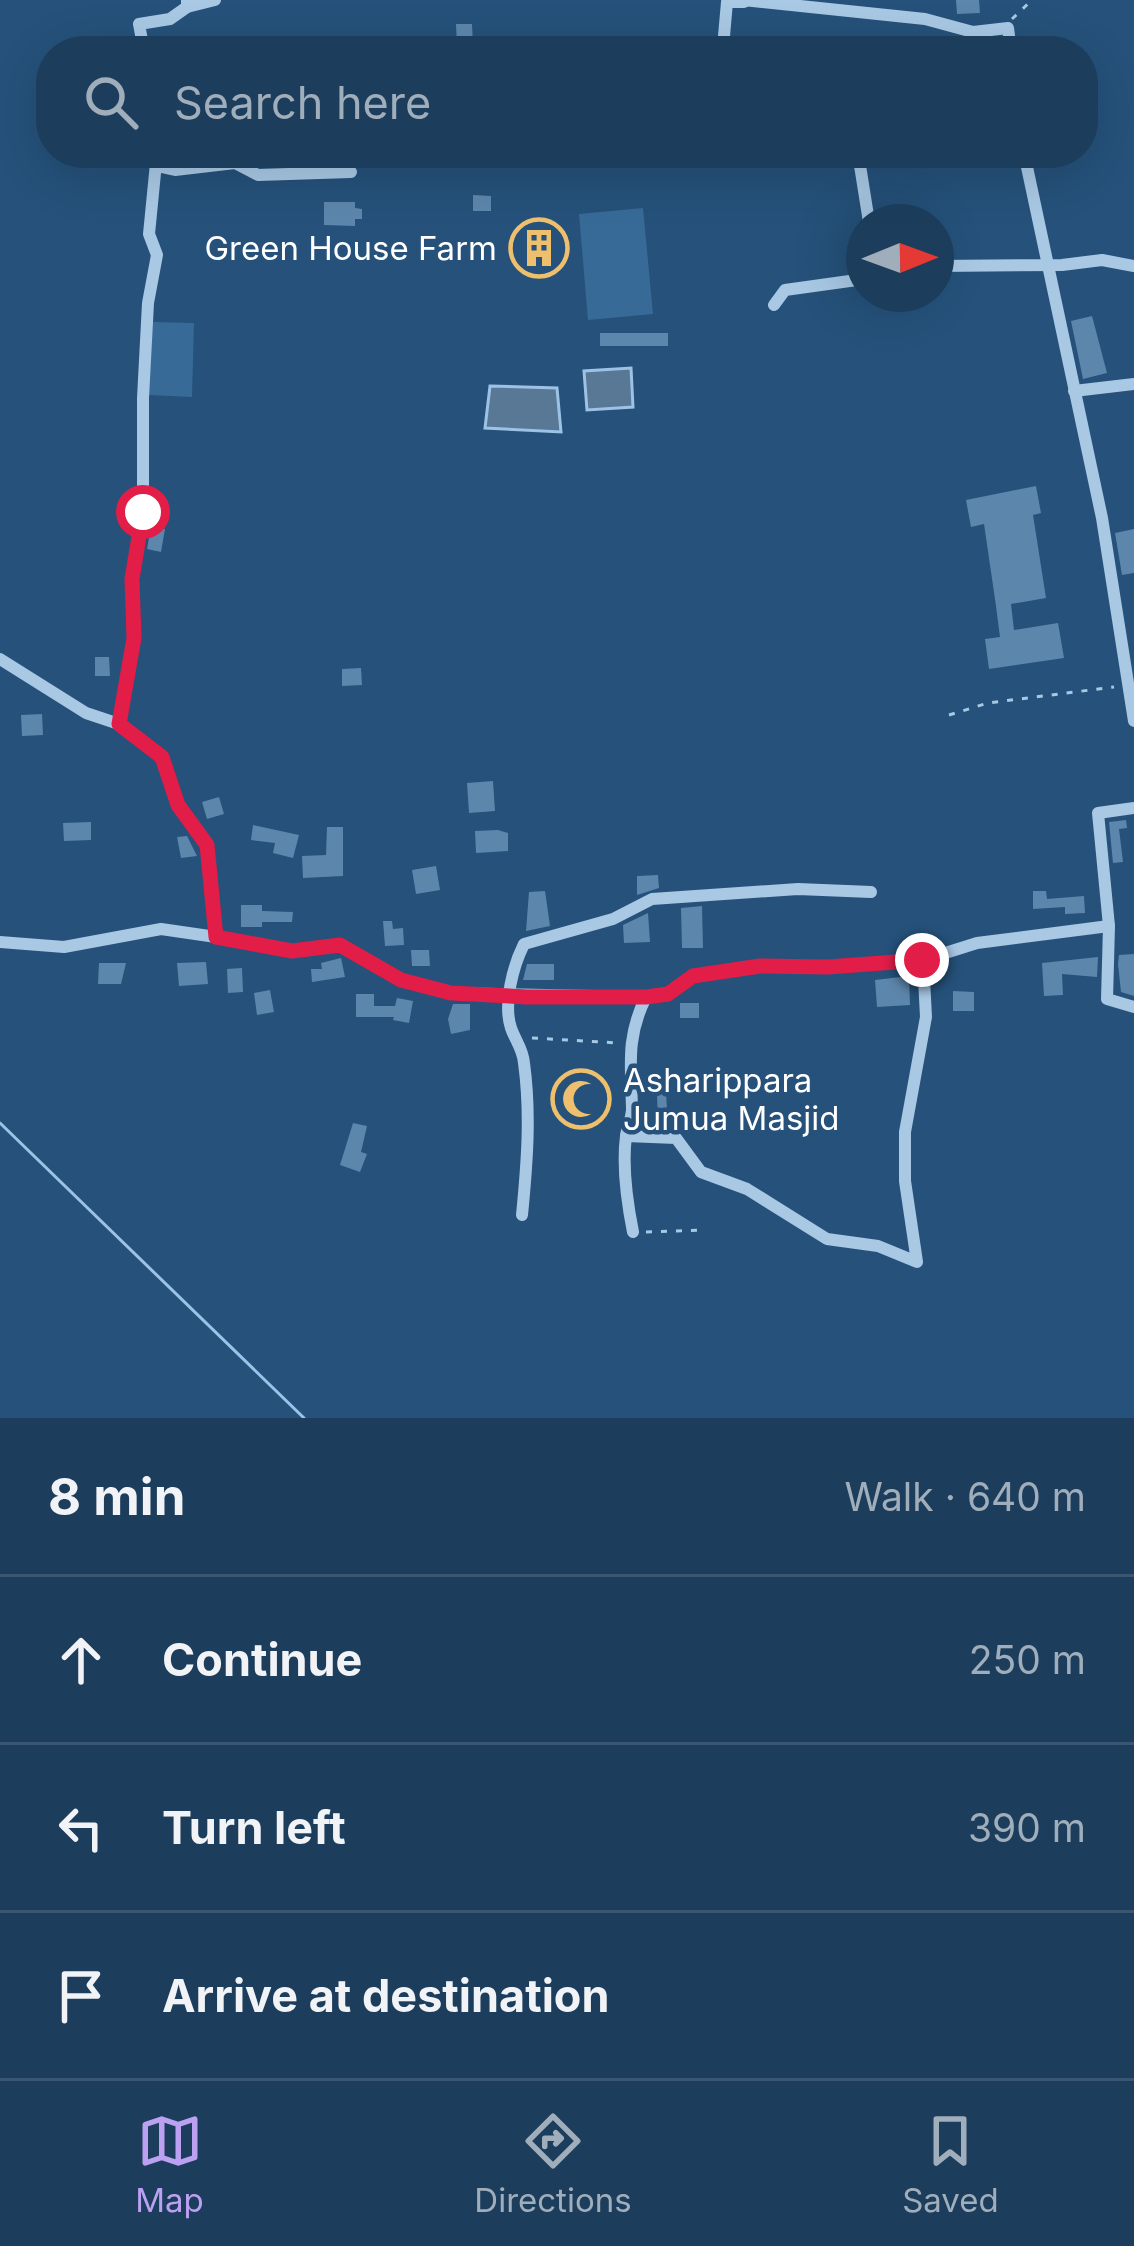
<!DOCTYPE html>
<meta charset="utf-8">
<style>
body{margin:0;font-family:Inter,sans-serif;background:#294865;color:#f1f3f6}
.compass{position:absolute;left:846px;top:204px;width:108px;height:108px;border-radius:50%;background:#1c3d5c;box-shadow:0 12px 48px #0002;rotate:89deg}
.stop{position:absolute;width:36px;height:36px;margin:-27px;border:9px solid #e11d48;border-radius:50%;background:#fff}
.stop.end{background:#e11d48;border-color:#fff;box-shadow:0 3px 12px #0008}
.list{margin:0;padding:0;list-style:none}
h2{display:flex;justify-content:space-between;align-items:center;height:156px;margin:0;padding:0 48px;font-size:51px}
h2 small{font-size:39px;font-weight:400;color:#a0aebb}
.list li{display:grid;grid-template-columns:78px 1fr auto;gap:36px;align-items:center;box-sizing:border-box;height:168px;padding:0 48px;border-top:3px solid #3a5672}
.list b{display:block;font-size:45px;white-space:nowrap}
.list em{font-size:39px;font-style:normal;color:#a0aebb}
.icon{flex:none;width:66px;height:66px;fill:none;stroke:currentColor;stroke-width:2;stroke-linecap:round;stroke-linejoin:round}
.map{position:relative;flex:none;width:1134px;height:1418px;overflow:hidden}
.search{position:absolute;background:#1c3d5c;box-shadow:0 12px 48px #0002;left:36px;right:36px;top:36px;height:132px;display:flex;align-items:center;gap:30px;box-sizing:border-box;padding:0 42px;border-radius:48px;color:#a0aebb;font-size:45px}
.sheet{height:660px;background:#1c3d5c}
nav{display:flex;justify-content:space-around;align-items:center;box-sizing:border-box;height:168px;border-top:3px solid #3a5672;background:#1c3d5c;font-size:33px;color:#a0aebb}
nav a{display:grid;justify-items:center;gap:6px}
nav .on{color:#bca0f2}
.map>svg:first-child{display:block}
.green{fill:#386a98}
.water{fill:#587896;stroke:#9cc3e5;stroke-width:3}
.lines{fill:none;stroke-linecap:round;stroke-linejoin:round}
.stream{stroke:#9cc3e5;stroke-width:3}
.building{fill:#5d86ac}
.path{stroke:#a8c8e4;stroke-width:3;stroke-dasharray:6 9;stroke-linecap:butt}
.minor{stroke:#a8c8e4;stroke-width:12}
.route{stroke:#e11d48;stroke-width:15}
.labels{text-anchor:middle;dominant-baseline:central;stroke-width:9;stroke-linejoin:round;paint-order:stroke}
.poi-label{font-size:33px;fill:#fff;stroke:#25517a;text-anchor:end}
</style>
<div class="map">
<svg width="1134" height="1418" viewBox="0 0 1134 1418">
<rect width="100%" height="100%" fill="#25517a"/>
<g class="green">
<path d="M 643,208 L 653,314 L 588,320 L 579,214 Z"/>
<path d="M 151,322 L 194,323 L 192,397 L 148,395 Z"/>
</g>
<g class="water">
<path d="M 631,368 L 633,407 L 587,410 L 584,371 Z"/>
<path d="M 490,386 L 557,388 L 561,432 L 485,428 Z"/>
</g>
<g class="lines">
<path class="stream" d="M 0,1123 L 304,1418"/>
</g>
<g class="building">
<path d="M 956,0 L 979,0 L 980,13 L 957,14 Z"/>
<path d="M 456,24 L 472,24 L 473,46 L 457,47 Z"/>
<path d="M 473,195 L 491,196 L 491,211 L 473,211 Z"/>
<path d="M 324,202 L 355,202 L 355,208 L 362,209 L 362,219 L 355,219 L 355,226 L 324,225 Z"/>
<path d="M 565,236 L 567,255 L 514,260 L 512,242 Z"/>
<path d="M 1092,316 L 1107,373 L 1083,379 L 1071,321 Z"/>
<rect x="600" y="333" width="68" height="13"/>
<path d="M 1036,486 L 1041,513 L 1033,515 L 1046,598 L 1011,604 L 1014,630 L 1058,623 L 1064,658 L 989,669 L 985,639 L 1000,637 L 996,606 L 984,524 L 971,527 L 966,500 Z"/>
<path d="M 151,526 L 165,529 L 161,552 L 147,549 Z"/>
<path d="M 1134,529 L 1134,573 L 1122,575 L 1115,533 Z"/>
<path d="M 95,657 L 109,657 L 110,676 L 95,676 Z"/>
<path d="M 361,668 L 362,685 L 342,686 L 342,669 Z"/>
<path d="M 42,714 L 43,735 L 22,736 L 21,715 Z"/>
<path d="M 493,781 L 495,811 L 469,813 L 467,783 Z"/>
<path d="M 219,797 L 224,814 L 207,819 L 202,802 Z"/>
<path d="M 1126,820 L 1127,828 L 1119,829 L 1123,862 L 1113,863 L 1109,822 Z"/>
<path d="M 91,822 L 91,840 L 64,841 L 63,823 Z"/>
<path d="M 253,825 L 299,835 L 293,858 L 273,853 L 275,843 L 251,840 Z"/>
<path d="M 327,827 L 343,827 L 343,876 L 303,878 L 302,856 L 326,855 Z"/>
<path d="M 498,830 L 508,833 L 508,851 L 476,853 L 475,831 Z"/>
<path d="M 187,836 L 197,856 L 181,858 L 177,837 Z"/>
<path d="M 436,866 L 440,890 L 416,894 L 412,870 Z"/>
<path d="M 658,875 L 659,888 L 637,895 L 637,876 Z"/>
<path d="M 545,891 L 550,926 L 526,931 L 529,892 Z"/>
<path d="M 1033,891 L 1046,891 L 1047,899 L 1084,896 L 1085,913 L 1065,914 L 1065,907 L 1033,909 Z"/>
<path d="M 241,905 L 262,905 L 262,911 L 293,912 L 292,922 L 262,922 L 262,927 L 241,927 Z"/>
<path d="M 702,906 L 703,948 L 682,948 L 681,908 Z"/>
<path d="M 648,913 L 650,942 L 624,943 L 623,925 Z"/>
<path d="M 383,921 L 392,921 L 393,929 L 403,928 L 404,945 L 385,946 Z"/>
<path d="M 411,950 L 429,950 L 430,966 L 412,966 Z"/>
<path d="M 1134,954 L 1134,996 L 1121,992 L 1118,964 L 1119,955 Z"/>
<path d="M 1098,957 L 1097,977 L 1062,974 L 1063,995 L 1044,996 L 1042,963 Z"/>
<path d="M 341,958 L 345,977 L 312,982 L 311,969 L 322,969 L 321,963 Z"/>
<path d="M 206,962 L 208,984 L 179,986 L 177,963 Z"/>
<path d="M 99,963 L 126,963 L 121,984 L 98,984 Z"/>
<path d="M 527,964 L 554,964 L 554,980 L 523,980 Z"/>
<path d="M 242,968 L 243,992 L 228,993 L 227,969 Z"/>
<path d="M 909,976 L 910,1005 L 877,1007 L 875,980 Z"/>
<path d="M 270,990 L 274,1012 L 257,1015 L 254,993 Z"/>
<path d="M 953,991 L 974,992 L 974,1011 L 953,1011 Z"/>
<path d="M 356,994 L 374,994 L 374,1006 L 395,1006 L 397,998 L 413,1001 L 409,1023 L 393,1020 L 394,1017 L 356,1017 Z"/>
<rect x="680" y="1003" width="19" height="15"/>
<path d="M 453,1004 L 470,1004 L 470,1030 L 451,1034 L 448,1019 Z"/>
<path d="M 576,1069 L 598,1079 L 595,1087 L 602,1090 L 592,1114 L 580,1117 L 560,1109 Z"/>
<path d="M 657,1092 L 666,1092 L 668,1127 L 658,1127 Z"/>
<path d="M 353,1123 L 367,1126 L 361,1152 L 367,1154 L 360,1172 L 340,1165 Z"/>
</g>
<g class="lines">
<g class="path">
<path d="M 1012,19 L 1032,0"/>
<path d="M 949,715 L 988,703 L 1114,687"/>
<path d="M 532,1038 L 618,1043"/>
<path d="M 646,1232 L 704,1230"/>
</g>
<g class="minor">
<path d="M 743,0 L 925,19 L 973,32 L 1008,28 L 1011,51"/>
<path d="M 187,7 L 215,0"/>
<path d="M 144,51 L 139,24 L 170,19 L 187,7 L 187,0"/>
<path d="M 729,51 L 724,36 L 727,2 L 744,2"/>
<path d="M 157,153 L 149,234 L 157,255 L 148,303 L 143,398 L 143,511 L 132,579 L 134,638 L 119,724 L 162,757 L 178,805 L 207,845 L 216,937 L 292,951 L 340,945 L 401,980 L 451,993 L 646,997 L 668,994 L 693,976 L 760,966 L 828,967 L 923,960 L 977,943 L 1109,926"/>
<path d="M 858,153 L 869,222"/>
<path d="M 1024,153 L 1102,518 L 1134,721"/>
<path d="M 157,166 L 175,170 L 235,163 L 258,175 L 351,172"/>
<path d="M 936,266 L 1062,265 L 1102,260 L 1134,266"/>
<path d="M 774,305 L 785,290 L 864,279"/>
<path d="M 1074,391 L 1134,384"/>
<path d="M 0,659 L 86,713 L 119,724"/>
<path d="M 1134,808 L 1098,813 L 1109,926 L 1107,999 L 1134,1007"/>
<path d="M 0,942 L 64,947 L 161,929 L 216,937"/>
<path d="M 626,1136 L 676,1138 L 701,1172 L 747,1189 L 827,1239 L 878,1246 L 917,1262 L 905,1181 L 905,1132 L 926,1017 L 923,960"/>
<path d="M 522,1215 C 527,1164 531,1114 524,1063 C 523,1049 515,1040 511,1028 C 503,1004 513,966 524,944 L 613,919 L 652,899 L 798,889 L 871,892"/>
<path d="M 633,1232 C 627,1202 622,1167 626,1136 C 627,1127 632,1118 632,1109 C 631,1065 626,1037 646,997"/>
</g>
</g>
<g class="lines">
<path class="route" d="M 143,512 L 132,579 L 134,638 L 119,724 L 162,757 L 178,805 L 207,845 L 216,937 L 292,951 L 340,945 L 401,980 L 451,993 L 527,997 L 646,997 L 668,994 L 693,976 L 760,966 L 828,967 L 922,960"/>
</g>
<defs>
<g id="building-ring" transform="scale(3)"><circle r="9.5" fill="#25517a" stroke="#eebf6d" stroke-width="1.5"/><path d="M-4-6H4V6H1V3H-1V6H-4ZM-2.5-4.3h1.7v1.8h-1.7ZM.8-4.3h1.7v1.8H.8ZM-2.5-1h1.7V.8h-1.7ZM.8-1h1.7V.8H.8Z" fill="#eebf6d"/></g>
<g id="mosque-ring" transform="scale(3)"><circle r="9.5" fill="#25517a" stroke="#eebf6d" stroke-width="1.5"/><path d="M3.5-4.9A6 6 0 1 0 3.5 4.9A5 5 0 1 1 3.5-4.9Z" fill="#eebf6d"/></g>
</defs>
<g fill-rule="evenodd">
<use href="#building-ring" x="539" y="248"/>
<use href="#mosque-ring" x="581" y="1099"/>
</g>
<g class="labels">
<g class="poi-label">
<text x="497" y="248">Green House Farm</text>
<text x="623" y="1080" text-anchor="start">Asharippara<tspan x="623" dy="38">Jumua Masjid</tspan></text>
</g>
</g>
</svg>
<svg class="compass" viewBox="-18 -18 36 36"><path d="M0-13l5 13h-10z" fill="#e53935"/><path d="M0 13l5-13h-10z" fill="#a0aebb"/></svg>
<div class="stop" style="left:143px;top:512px"></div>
<div class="stop end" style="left:922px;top:960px"></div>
<div class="search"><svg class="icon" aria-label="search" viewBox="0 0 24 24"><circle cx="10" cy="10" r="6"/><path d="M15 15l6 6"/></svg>Search here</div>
</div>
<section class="sheet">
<h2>8 min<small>Walk · 640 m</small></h2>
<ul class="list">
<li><svg class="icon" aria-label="ahead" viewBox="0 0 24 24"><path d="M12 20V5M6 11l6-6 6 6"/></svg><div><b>Continue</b></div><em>250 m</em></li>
<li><svg class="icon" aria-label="left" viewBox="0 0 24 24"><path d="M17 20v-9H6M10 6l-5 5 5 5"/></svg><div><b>Turn left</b></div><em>390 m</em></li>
<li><svg class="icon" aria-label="arrive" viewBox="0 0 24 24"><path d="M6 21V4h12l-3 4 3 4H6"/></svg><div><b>Arrive at destination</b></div></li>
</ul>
</section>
<nav>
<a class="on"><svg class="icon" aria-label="map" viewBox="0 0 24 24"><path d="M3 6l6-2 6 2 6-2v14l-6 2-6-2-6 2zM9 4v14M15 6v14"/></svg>Map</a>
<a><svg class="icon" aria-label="directions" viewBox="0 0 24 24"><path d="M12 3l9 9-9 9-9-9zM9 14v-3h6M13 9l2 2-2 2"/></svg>Directions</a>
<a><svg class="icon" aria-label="saved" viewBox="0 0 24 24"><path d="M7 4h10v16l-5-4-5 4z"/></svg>Saved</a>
</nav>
